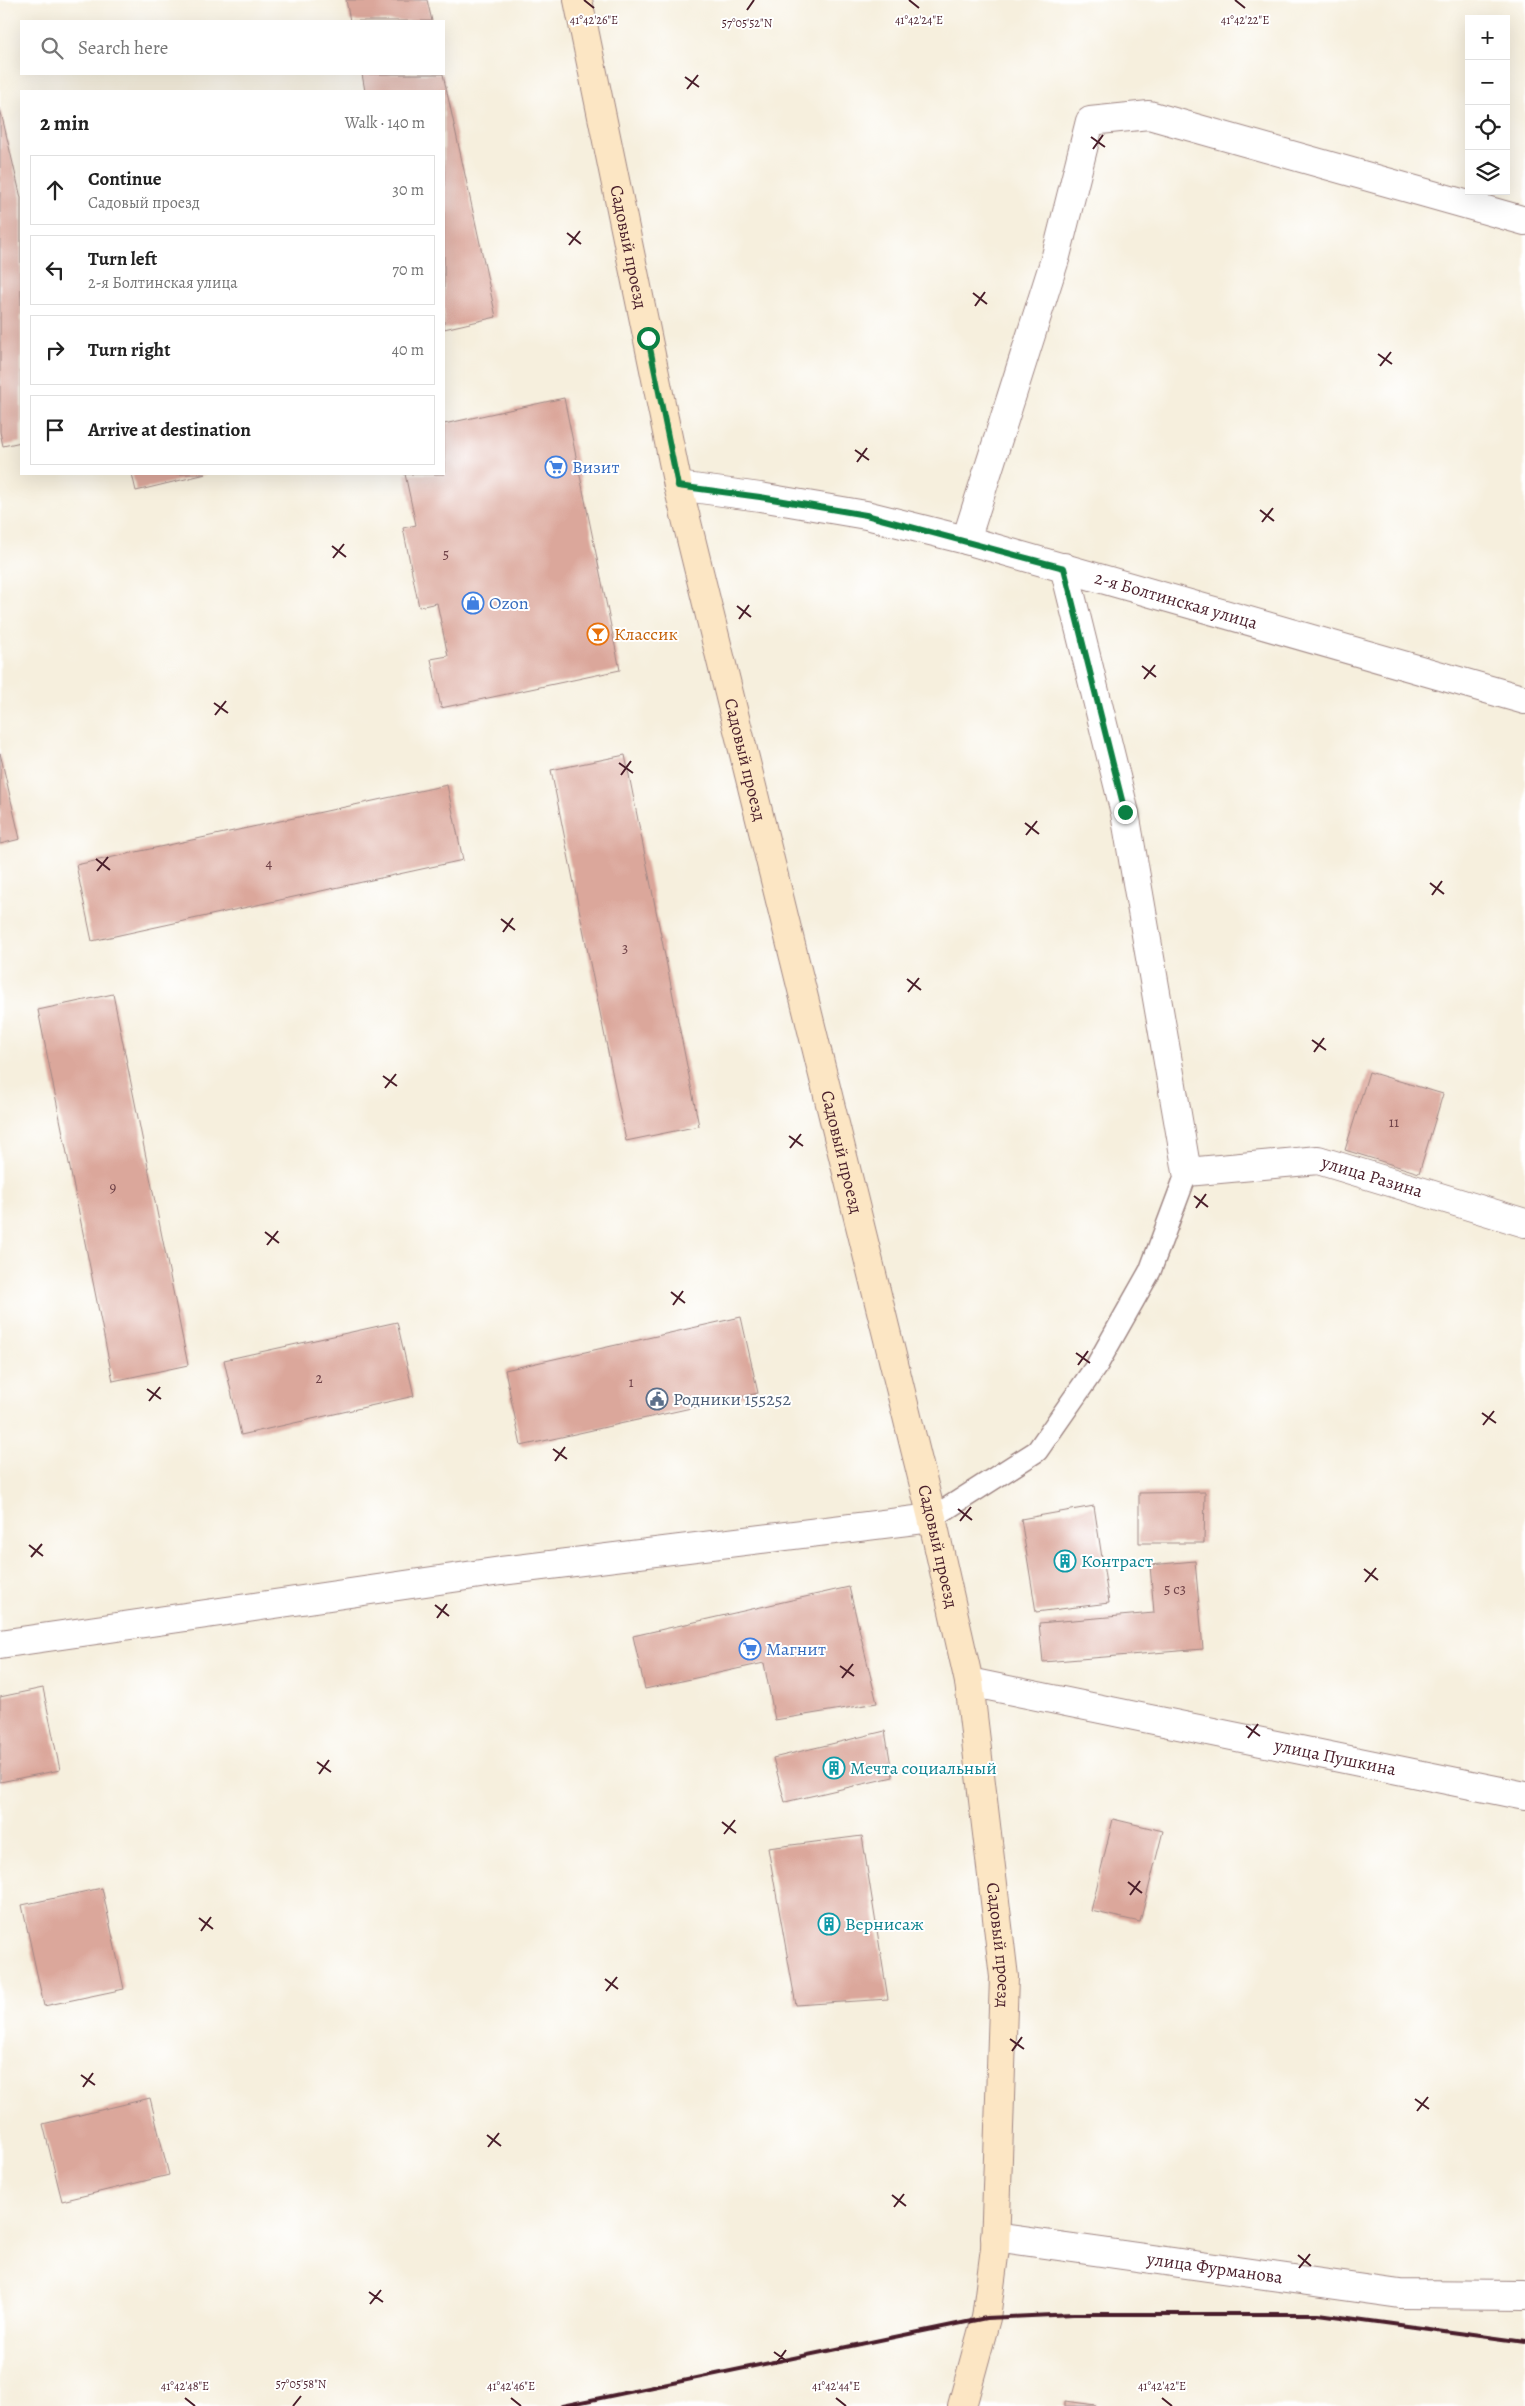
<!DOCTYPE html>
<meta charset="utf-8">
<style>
body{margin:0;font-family:Alegreya,serif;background:#f6f6f6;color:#222}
.controls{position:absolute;right:15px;top:15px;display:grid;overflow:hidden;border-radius:0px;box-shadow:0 5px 20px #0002}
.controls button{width:45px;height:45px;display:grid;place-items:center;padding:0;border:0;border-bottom:1px solid #e0e0e0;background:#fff;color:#222;font:25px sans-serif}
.stop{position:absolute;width:15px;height:15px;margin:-11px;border:4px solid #0b8043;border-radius:50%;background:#fff}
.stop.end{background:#0b8043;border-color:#fff;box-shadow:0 1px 5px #0008}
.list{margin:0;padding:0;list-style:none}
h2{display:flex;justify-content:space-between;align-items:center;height:65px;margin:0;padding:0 20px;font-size:21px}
h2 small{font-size:16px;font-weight:400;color:#767676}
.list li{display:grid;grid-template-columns:32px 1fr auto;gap:15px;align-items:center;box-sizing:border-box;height:70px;margin:0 10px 10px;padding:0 10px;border:1px solid #e0e0e0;border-radius:0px}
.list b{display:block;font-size:19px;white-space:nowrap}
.list p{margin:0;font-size:16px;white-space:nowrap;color:#767676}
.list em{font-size:16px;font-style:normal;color:#767676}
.icon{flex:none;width:28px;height:28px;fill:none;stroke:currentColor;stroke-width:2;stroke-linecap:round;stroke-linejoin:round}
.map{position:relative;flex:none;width:1525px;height:2406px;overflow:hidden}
.search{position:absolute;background:#fff;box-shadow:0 5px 20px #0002;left:20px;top:20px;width:425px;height:55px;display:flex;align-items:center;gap:12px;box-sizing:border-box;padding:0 18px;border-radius:0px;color:#767676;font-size:19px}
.panel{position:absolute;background:#fff;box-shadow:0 5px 20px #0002;left:20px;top:90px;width:425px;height:385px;border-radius:0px}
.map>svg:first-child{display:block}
.building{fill:#dba79b}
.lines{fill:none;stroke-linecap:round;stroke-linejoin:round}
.service-casing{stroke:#a08784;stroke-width:24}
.minor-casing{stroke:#a08784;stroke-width:30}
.tertiary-casing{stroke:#a08784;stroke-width:30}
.secondary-casing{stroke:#a08784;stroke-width:30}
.service{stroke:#fff;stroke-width:21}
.minor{stroke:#fff;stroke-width:28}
.tertiary{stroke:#fff;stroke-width:28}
.secondary{stroke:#fce6c4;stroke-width:28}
.rail{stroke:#4a1f2b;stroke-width:4}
.route{stroke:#0b8043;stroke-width:6}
.ticks{fill:none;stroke:#4a1f2b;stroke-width:2}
.labels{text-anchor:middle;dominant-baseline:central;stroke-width:4;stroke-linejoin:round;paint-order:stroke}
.number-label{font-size:15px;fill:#6e4147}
.street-label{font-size:18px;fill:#4a1f2b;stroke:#fff}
.shop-label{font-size:18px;fill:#366cbe;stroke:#fff;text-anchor:start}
.food-label{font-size:18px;fill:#c56008;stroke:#fff;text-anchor:start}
.service-label{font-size:18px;fill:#4e5e75;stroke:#fff;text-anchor:start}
.culture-label{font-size:18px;fill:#0d838f;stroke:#fff;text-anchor:start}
.ticks-label{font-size:12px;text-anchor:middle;fill:#4a1f2b;stroke:#fff;stroke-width:4;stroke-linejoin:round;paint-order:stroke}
</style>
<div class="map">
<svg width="1525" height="2406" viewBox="0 0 1525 2406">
<rect width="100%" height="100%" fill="#fff"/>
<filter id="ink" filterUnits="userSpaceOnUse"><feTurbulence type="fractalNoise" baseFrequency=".02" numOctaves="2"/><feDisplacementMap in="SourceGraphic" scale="10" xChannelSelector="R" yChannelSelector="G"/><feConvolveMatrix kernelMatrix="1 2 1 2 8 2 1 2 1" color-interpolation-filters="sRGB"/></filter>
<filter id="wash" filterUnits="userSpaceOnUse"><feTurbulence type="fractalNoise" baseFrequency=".0096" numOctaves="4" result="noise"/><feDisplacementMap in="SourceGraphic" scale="20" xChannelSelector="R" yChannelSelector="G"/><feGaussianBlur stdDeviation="1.12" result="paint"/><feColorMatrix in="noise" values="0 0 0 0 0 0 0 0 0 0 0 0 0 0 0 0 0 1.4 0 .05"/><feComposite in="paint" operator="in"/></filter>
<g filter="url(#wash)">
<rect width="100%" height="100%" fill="#f6efdd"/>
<g id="blocks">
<g class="building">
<path d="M 346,0 L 427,0 L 432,21 L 350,21 Z"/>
<path d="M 362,74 L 443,74 L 496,317 L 444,329 L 444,91 L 365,91 Z"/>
<path d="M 0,108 L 21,198 L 21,442 L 3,446 L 0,432 Z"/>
<path d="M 564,398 L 620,670 L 441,708 L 431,659 L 448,656 L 437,603 L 419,607 L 403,528 L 416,525 L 405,474 L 444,474 L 444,424 Z"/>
<path d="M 132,474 L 206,474 L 136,491 Z"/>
<path d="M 0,753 L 20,839 L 0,844 Z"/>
<path d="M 625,755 L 699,1126 L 626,1141 L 551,770 Z"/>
<path d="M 447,785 L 463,860 L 92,941 L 76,865 Z"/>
<path d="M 113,994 L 188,1365 L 113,1381 L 38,1010 Z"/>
<path d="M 1369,1072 L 1443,1094 L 1419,1173 L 1345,1150 Z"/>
<path d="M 741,1317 L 758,1393 L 521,1446 L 505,1370 Z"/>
<path d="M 397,1322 L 414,1396 L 241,1435 L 224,1360 Z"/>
<path d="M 1205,1492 L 1204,1543 L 1139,1543 L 1139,1493 Z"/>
<path d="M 1094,1506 L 1109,1603 L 1036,1612 L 1021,1519 Z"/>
<path d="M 1195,1561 L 1203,1649 L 1043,1662 L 1039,1623 L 1154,1613 L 1150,1565 Z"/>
<path d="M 849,1587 L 877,1703 L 775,1720 L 764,1663 L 645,1689 L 633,1636 Z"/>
<path d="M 43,1688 L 60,1770 L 0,1782 L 0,1697 Z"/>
<path d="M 885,1731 L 893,1777 L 785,1802 L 773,1758 Z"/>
<path d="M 1113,1819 L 1163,1831 L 1140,1922 L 1091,1911 Z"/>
<path d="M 862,1836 L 888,1999 L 796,2005 L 768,1848 Z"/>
<path d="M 102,1888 L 124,1989 L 44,2006 L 22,1905 Z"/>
<path d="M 150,2098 L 169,2175 L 62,2201 L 43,2124 Z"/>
<path d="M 1064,2401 L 1096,2405 L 1096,2406 L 1064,2406 Z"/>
</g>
</g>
</g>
<g filter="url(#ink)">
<use href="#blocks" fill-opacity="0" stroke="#a08784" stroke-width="1"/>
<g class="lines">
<g class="service-casing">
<path id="service" d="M 932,1518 L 1037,1451 L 1097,1365 L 1150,1271 L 1187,1172"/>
</g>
<g class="minor-casing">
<g id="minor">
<path d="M 966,540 L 1056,256 L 1090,121 L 1149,115 L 1525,221"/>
<path id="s1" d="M 1064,567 L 1125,813 L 1187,1172 L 1318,1160 L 1525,1223"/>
<path d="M 0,1644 L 501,1571 L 932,1518"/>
<path id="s2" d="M 969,1682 L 1525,1796"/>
<path id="s3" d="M 995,2237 L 1400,2294 L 1525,2295"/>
</g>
</g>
<g class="tertiary-casing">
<g id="tertiary">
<path id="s4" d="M 678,486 L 760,497 L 866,515 L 966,540 L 1525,700"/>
</g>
</g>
<g class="secondary-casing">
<g id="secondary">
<path id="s5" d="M 578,0 L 678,486 L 932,1518 L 969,1682 L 1004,1977 L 995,2248 L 986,2318 L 962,2406"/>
</g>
</g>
<use href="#service" class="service"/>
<use href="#minor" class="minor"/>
<use href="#tertiary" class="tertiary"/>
<use href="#secondary" class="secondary"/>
<path class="rail" d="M 562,2406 L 986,2318 L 1073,2314 L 1319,2314 L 1525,2342"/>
</g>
</g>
<g class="lines" filter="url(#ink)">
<path class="route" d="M 648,338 L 678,486 L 760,497 L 866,515 L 1064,568 L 1125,812"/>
</g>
<path class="ticks" d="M 584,0 L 594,8M 909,0 L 919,8M 1235,0 L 1245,8M 747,10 L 754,0M 685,77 L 699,87M 687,89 L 698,75M 1091,137 L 1105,147M 1093,149 L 1103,135M 567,233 L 581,244M 569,245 L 580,231M 973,293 L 987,304M 975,306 L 985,292M 1378,354 L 1392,364M 1380,366 L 1391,352M 855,450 L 869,460M 857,462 L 867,448M 1260,510 L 1274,521M 1262,522 L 1273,508M 332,546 L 346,557M 333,558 L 344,544M 737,606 L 751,617M 739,619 L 749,605M 1142,666 L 1156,677M 1144,679 L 1155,665M 214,703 L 228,713M 215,715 L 226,701M 619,763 L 633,773M 621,775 L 631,761M 1025,823 L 1039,834M 1026,835 L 1037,821M 96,859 L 110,870M 97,871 L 108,857M 1430,883 L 1444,894M 1432,895 L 1442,881M 501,919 L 515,930M 503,932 L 513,918M 907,979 L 921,990M 908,992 L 919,978M 1312,1040 L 1326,1050M 1314,1052 L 1324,1038M 383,1076 L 397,1086M 385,1088 L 396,1074M 789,1136 L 803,1146M 790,1148 L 801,1134M 1194,1196 L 1208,1207M 1196,1208 L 1206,1194M 265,1232 L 279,1243M 267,1245 L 278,1231M 671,1292 L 685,1303M 673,1305 L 683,1291M 1076,1353 L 1090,1363M 1078,1365 L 1088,1351M 147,1389 L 161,1399M 149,1401 L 160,1387M 1482,1413 L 1496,1423M 1483,1425 L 1494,1411M 553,1449 L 567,1459M 555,1461 L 565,1447M 958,1509 L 972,1520M 960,1521 L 971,1507M 29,1545 L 43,1556M 31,1557 L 42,1544M 1364,1569 L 1378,1580M 1365,1582 L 1376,1568M 435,1605 L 449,1616M 437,1618 L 447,1604M 840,1666 L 854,1676M 842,1678 L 853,1664M 1246,1726 L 1260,1736M 1248,1738 L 1258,1724M 317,1762 L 331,1772M 319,1774 L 329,1760M 722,1822 L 736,1833M 724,1834 L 735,1820M 1128,1882 L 1142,1893M 1130,1895 L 1140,1881M 199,1918 L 213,1929M 201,1931 L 211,1917M 605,1979 L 618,1989M 606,1991 L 617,1977M 1010,2039 L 1024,2049M 1012,2051 L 1022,2037M 81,2075 L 95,2085M 83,2087 L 93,2073M 1415,2099 L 1429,2109M 1417,2111 L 1428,2097M 487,2135 L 501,2146M 488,2147 L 499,2133M 892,2195 L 906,2206M 894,2207 L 904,2194M 1298,2255 L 1311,2266M 1299,2268 L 1310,2254M 369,2292 L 383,2302M 370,2304 L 381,2290M 774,2352 L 788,2362M 776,2364 L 786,2350M 185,2398 L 195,2406M 511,2398 L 521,2406M 836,2398 L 846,2406M 1162,2398 L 1172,2406M 293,2406 L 301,2396"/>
<defs>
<g id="supermarket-ring" transform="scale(1.125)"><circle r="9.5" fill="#fff" stroke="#3f7fe0" stroke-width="1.5"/><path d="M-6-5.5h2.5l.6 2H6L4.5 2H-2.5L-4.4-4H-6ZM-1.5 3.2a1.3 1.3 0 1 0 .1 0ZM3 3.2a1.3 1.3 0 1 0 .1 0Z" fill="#3f7fe0"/></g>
<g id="shop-ring" transform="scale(1.125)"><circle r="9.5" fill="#fff" stroke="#3f7fe0" stroke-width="1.5"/><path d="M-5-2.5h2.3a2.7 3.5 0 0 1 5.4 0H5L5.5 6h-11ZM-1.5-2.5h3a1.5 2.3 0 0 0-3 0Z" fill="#3f7fe0"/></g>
<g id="bar-ring" transform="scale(1.125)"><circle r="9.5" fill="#fff" stroke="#e8710a" stroke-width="1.5"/><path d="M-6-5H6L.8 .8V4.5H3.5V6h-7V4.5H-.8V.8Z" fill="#e8710a"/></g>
<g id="civic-ring" transform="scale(1.125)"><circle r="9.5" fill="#fff" stroke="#5c6f8a" stroke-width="1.5"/><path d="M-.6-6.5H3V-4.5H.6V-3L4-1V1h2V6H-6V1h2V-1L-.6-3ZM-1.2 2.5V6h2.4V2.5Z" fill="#5c6f8a"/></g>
<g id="building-ring" transform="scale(1.125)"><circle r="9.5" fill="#fff" stroke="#0f9aa8" stroke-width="1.5"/><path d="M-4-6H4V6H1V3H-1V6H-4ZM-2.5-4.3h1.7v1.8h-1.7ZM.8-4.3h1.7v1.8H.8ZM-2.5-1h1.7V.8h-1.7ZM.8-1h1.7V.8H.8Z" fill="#0f9aa8"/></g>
</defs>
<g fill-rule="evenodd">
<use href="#supermarket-ring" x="556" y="467"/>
<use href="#shop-ring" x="473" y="603"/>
<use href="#bar-ring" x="598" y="634"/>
<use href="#civic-ring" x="657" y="1399"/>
<use href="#building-ring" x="1065" y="1561"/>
<use href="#supermarket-ring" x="750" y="1649"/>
<use href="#building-ring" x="834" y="1768"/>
<use href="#building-ring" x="829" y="1924"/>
</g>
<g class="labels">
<g class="number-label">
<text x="446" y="554">5</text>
<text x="269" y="863">4</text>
<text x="625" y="948">3</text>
<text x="1394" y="1122">11</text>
<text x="113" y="1187">9</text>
<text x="319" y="1378">2</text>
<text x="631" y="1382">1</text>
<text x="1175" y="1589">5 с3</text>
</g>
<g class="street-label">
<text stroke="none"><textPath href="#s5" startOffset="252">Садовый проезд</textPath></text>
<text stroke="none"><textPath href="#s4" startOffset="512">2-я Болтинская улица</textPath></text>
<text stroke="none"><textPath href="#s5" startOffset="778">Садовый проезд</textPath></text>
<text stroke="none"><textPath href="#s5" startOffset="1182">Садовый проезд</textPath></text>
<text stroke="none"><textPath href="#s1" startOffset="806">улица Разина</textPath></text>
<text stroke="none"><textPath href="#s5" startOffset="1588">Садовый проезд</textPath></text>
<text stroke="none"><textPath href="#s2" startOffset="374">улица Пушкина</textPath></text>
<text stroke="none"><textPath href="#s5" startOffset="1992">Садовый проезд</textPath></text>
<text stroke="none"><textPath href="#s3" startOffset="222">улица Фурманова</textPath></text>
</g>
<g class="shop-label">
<text x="572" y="467">Визит</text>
<text x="489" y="603">Ozon</text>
<text x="766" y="1649">Магнит</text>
</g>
<g class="food-label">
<text x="614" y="634">Классик</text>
</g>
<g class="service-label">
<text x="673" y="1399">Родники 155252</text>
</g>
<g class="culture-label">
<text x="1081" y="1561">Контраст</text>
<text x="850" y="1768">Мечта социальный</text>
<text x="845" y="1924">Вернисаж</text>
</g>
</g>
<g class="ticks-label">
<text x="594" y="24">41°42'26"E</text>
<text x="919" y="24">41°42'24"E</text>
<text x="1245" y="24">41°42'22"E</text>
<text x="747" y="27">57°05'52"N</text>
<text x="301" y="2388">57°05'58"N</text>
<text x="185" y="2390">41°42'48"E</text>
<text x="511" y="2390">41°42'46"E</text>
<text x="836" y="2390">41°42'44"E</text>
<text x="1162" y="2390">41°42'42"E</text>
</g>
</svg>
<div class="controls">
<button>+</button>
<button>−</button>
<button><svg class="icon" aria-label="locate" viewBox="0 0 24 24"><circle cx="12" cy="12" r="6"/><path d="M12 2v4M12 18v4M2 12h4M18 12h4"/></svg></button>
<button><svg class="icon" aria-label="layers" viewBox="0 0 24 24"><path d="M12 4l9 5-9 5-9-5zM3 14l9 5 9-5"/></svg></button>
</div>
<div class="stop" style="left:648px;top:338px"></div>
<div class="stop end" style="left:1125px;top:812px"></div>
<div class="search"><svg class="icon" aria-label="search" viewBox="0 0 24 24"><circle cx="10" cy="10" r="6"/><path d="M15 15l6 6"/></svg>Search here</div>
<section class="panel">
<h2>2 min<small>Walk · 140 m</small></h2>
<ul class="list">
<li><svg class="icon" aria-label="ahead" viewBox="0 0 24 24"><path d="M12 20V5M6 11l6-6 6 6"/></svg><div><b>Continue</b><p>Садовый проезд</p></div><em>30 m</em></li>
<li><svg class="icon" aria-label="left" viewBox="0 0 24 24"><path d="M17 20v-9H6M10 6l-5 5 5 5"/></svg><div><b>Turn left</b><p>2-я Болтинская улица</p></div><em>70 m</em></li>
<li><svg class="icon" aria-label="right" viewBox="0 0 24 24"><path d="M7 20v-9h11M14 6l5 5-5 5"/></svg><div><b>Turn right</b></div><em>40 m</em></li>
<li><svg class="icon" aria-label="arrive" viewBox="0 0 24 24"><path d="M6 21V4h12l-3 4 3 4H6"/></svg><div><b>Arrive at destination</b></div></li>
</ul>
</section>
</div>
